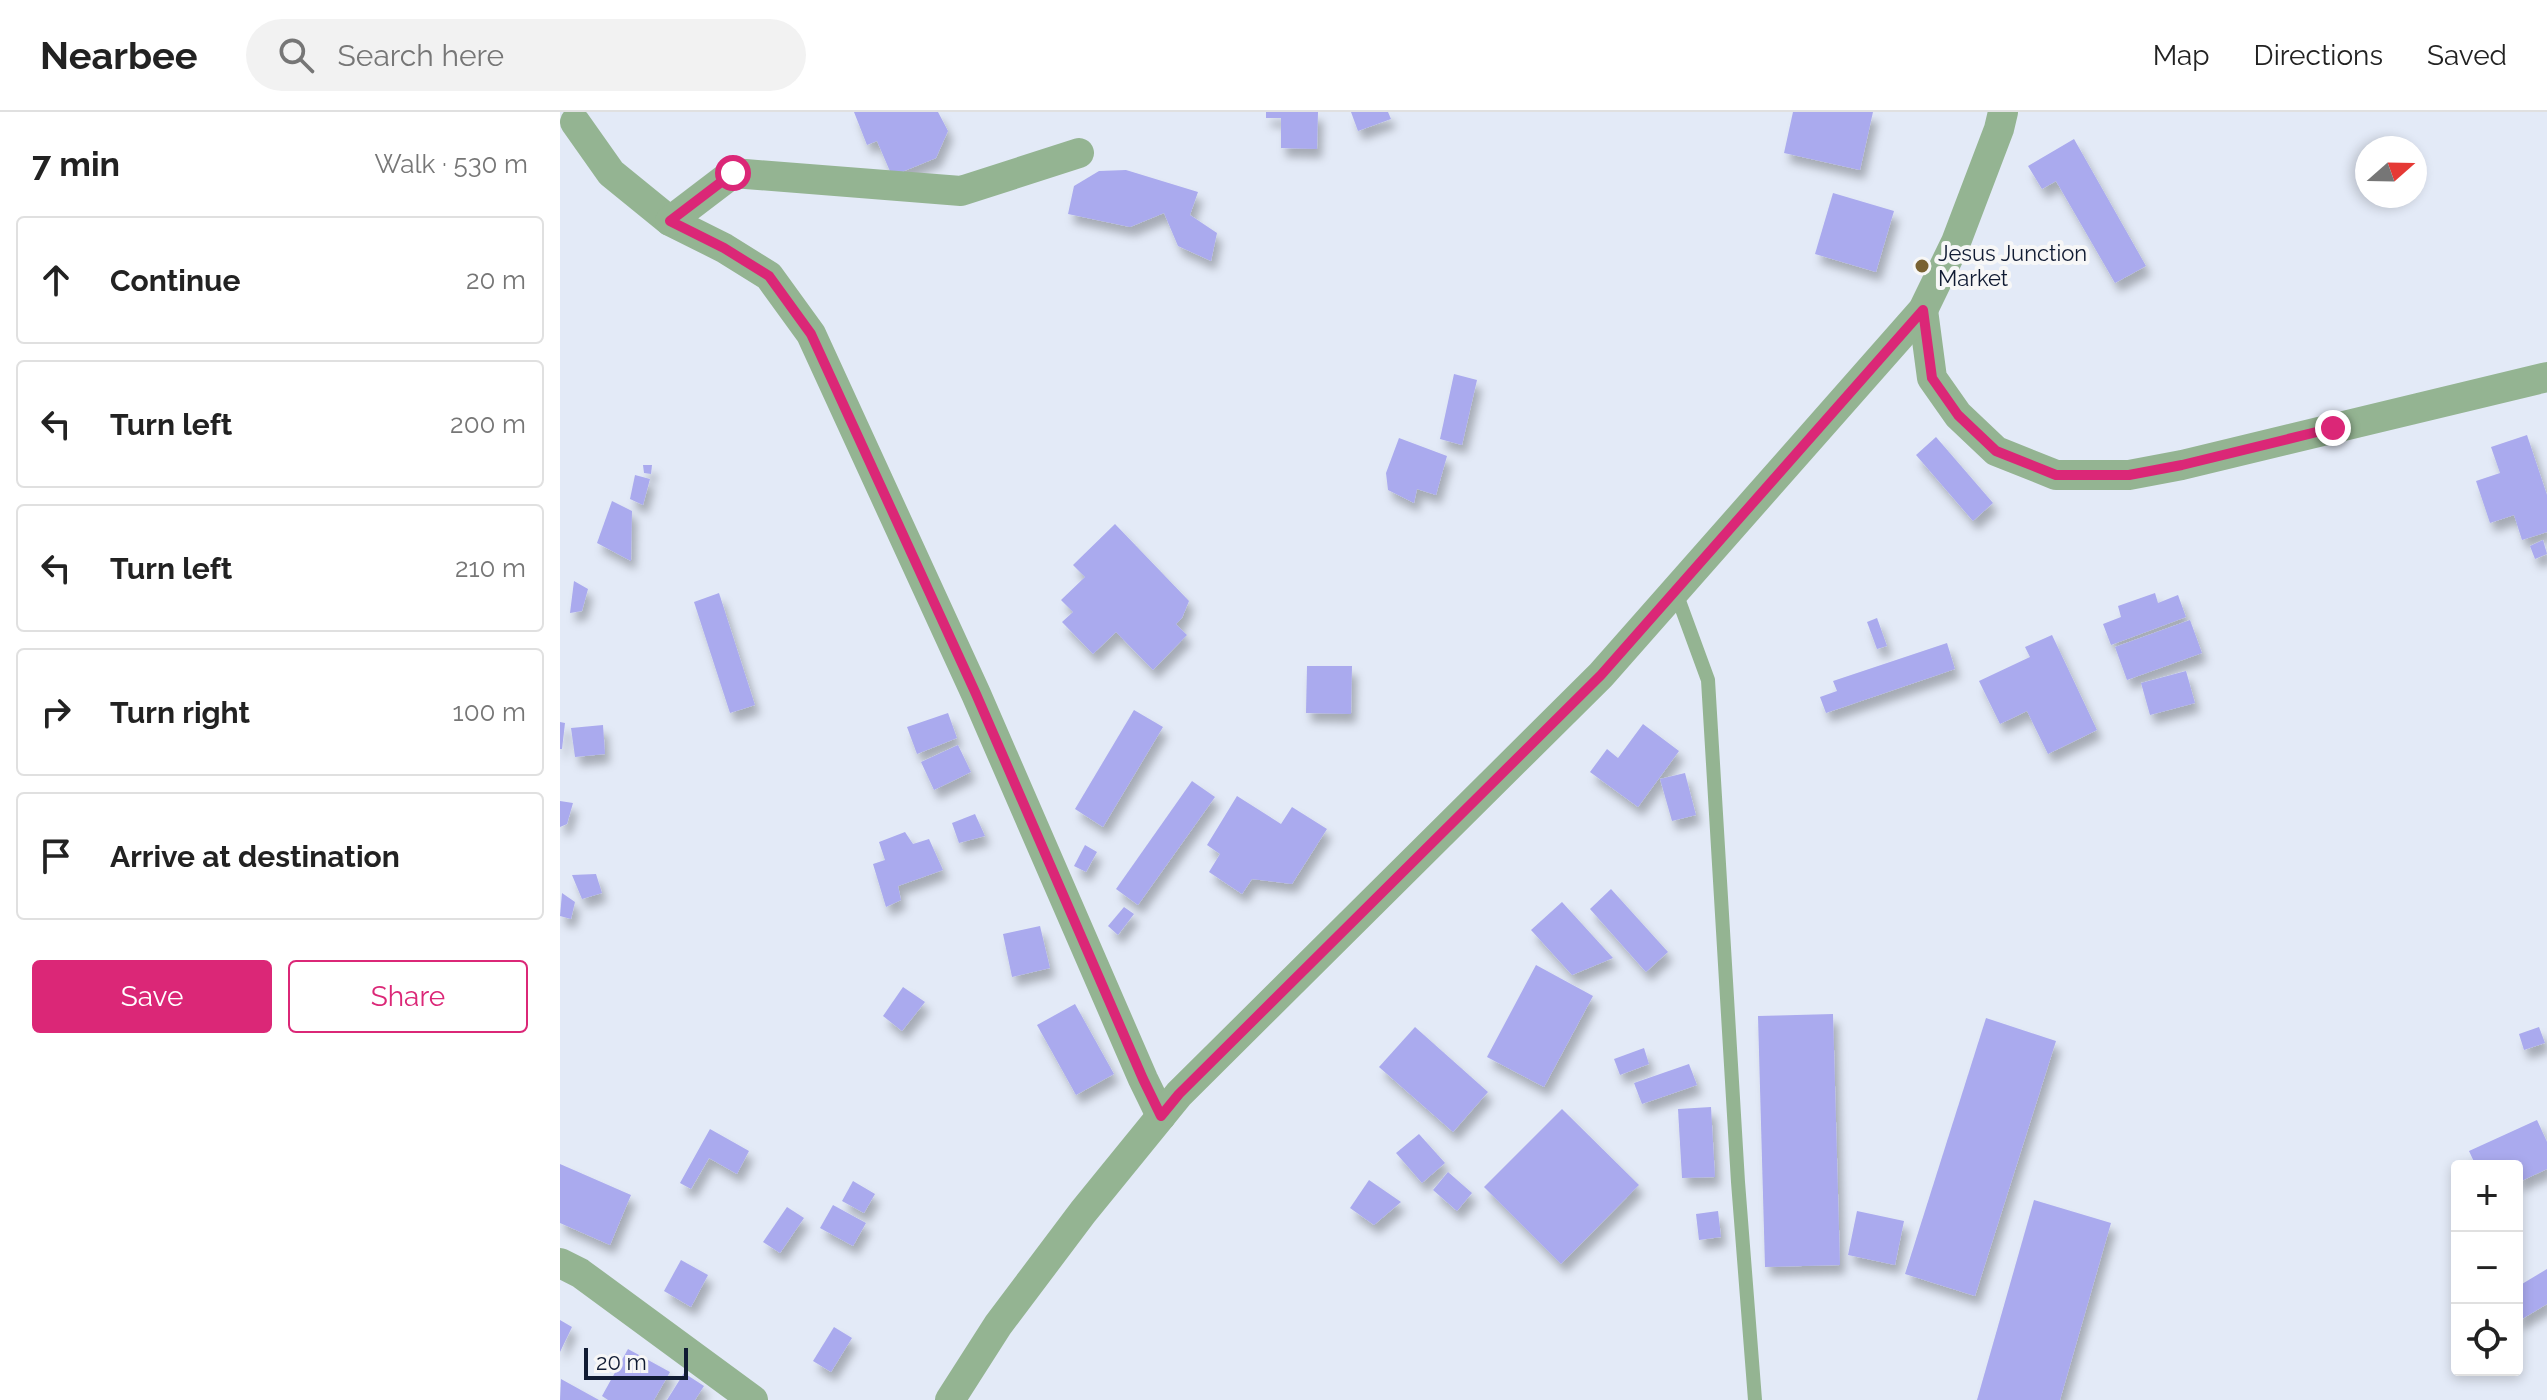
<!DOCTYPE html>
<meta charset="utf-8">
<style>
body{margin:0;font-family:Raleway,sans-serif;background:#f2f2f2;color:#222}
.controls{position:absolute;right:24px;bottom:24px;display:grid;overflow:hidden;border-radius:8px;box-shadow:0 4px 12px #0003}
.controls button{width:72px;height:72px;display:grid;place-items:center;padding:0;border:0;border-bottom:2px solid #e0e0e0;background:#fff;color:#222;font:40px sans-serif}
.compass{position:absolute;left:1795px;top:24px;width:72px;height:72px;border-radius:50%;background:#fff;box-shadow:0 4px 12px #0003;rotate:70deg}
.scale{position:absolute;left:24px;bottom:20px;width:104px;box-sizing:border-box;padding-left:8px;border:4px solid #101b33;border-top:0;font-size:22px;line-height:28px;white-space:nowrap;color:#101b33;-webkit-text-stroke:6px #f7f7f7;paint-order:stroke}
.stop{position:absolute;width:24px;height:24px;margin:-18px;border:6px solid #db2777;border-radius:50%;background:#fff}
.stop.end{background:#db2777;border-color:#fff;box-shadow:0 2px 8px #0008}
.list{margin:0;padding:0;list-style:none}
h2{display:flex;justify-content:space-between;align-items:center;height:104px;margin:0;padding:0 32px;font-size:34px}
h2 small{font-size:26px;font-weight:400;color:#767676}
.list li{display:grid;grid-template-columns:52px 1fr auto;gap:24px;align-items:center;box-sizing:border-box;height:128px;margin:0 16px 16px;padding:0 16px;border:2px solid #e0e0e0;border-radius:8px}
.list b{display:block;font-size:30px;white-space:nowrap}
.list em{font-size:26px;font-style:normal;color:#767676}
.actions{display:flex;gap:16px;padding:24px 32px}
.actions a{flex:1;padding:18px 0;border:2px solid #db2777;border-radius:8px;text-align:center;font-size:28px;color:#db2777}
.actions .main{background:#db2777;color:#fff}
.icon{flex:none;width:44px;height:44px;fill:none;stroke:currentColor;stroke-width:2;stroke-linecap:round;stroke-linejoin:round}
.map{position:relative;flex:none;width:1987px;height:1288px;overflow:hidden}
header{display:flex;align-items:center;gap:48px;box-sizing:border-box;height:112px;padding:0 40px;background:#fff;border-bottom:2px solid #e0e0e0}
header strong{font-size:38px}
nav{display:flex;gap:44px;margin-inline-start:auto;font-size:28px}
.search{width:560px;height:72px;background:#f2f2f2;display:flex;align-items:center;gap:20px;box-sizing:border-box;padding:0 28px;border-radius:44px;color:#767676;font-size:30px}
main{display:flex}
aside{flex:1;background:#fff}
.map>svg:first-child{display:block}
.building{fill:#aae;filter:url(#shadow)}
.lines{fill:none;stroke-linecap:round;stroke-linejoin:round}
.lane{stroke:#94b492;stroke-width:14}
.street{stroke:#94b492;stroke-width:30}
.route{stroke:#db2777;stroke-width:10}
.poi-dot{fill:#796232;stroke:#f7f7f7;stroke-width:3}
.labels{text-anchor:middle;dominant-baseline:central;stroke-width:8;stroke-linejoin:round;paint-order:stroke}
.poi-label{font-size:22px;fill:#101b33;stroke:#f7f7f7;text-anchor:start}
</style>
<header>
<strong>Nearbee</strong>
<div class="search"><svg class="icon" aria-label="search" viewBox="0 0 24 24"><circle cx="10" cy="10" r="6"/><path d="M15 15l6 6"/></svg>Search here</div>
<nav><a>Map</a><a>Directions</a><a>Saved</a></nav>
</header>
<main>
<aside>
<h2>7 min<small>Walk · 530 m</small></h2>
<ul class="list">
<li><svg class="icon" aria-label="ahead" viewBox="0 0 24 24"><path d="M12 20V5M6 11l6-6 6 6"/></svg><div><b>Continue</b></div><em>20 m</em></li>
<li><svg class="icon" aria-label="left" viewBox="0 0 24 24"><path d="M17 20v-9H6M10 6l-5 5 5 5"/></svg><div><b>Turn left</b></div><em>200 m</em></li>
<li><svg class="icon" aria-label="left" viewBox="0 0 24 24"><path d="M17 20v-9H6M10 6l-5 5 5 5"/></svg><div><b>Turn left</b></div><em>210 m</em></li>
<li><svg class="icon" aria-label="right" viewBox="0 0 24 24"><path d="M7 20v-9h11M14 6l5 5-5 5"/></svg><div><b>Turn right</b></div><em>100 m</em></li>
<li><svg class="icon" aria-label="arrive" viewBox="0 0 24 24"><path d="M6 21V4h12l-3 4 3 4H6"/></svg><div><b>Arrive at destination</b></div></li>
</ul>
<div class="actions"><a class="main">Save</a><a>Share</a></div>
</aside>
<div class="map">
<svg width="1987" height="1288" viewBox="0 0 1987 1288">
<defs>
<filter id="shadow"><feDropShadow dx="5" dy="9" stdDeviation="4" flood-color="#0004"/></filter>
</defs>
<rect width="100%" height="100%" fill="#e3eaf7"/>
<g class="building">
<path d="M 294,0 L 378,0 L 388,19 L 376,46 L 332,64 L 317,29 L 307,33 Z"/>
<path d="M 706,0 L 758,0 L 757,37 L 721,36 L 721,6 L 706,6 Z"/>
<path d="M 791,0 L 828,0 L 831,7 L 798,19 Z"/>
<path d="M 1233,0 L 1313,0 L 1300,58 L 1224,41 Z"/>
<path d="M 1514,27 L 1586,154 L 1555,171 L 1496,69 L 1482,77 L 1468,54 Z"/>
<path d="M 566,58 L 638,80 L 630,103 L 657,121 L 651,149 L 618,134 L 604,101 L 570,115 L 508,102 L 514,74 L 539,59 Z"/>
<path d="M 1273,81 L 1334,99 L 1316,160 L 1255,142 Z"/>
<path d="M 894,262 L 917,268 L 902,333 L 880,327 Z"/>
<path d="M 1967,323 L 1987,383 L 1987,420 L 1962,428 L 1954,403 L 1930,411 L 1916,369 L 1940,361 L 1931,335 Z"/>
<path d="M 1376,325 L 1433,391 L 1413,409 L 1356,343 Z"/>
<path d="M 839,326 L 887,344 L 876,383 L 857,377 L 854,391 L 828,378 L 826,361 Z"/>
<path d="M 83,353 L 92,353 L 91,362 L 84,361 Z"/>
<path d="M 75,363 L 90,367 L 83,393 L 70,387 Z"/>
<path d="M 52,389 L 72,399 L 71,449 L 37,431 Z"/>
<path d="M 555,412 L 629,489 L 622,506 L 616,512 L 627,523 L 593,558 L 556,520 L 533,542 L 502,510 L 513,500 L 501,488 L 525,465 L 513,453 Z"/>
<path d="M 1983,428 L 1987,442 L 1975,447 L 1970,434 Z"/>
<path d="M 14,469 L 28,477 L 22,499 L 10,501 Z"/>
<path d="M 159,481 L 195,593 L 170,601 L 134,490 Z"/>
<path d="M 1595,481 L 1598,491 L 1618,483 L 1626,505 L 1551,533 L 1543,512 L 1561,505 L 1558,494 Z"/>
<path d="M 1317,506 L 1327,534 L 1317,537 L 1307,510 Z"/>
<path d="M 1630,508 L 1642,541 L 1567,568 L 1555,535 Z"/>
<path d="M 1492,523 L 1537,618 L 1488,642 L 1467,599 L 1440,612 L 1419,569 L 1470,545 L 1465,535 Z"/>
<path d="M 1387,531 L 1395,557 L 1266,601 L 1260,585 L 1277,579 L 1273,569 Z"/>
<path d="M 747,554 L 792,554 L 791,602 L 746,601 Z"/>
<path d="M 1626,559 L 1635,591 L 1590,603 L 1581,571 Z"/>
<path d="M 574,598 L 603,615 L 543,715 L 515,697 Z"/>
<path d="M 388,601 L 397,626 L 357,642 L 347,615 Z"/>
<path d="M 0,610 L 5,611 L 2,637 L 0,637 Z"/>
<path d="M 1083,612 L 1119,639 L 1078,695 L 1030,660 L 1047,637 L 1058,646 Z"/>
<path d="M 43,613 L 45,642 L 15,645 L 11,616 Z"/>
<path d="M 398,633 L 411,660 L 374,678 L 361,650 Z"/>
<path d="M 1125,661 L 1136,703 L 1112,709 L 1100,667 Z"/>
<path d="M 632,669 L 655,685 L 578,793 L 556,777 Z"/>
<path d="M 677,684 L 721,712 L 732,695 L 767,717 L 732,772 L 692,767 L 682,782 L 649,760 L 660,742 L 647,733 Z"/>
<path d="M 0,689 L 13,691 L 7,712 L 0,715 Z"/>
<path d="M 415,702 L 425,724 L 399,731 L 392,711 Z"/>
<path d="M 345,720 L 353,732 L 369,727 L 383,758 L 338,774 L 341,788 L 326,795 L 313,752 L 325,748 L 319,730 Z"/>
<path d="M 525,733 L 537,740 L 526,760 L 514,754 Z"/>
<path d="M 36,762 L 42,781 L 22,787 L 12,763 Z"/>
<path d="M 1051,777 L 1108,840 L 1086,860 L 1030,797 Z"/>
<path d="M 2,781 L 15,790 L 11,807 L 0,804 Z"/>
<path d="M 1002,790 L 1053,846 L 1012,863 L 971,818 Z"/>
<path d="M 564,795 L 574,802 L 558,823 L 548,814 Z"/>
<path d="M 480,814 L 490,856 L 452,865 L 443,822 Z"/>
<path d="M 976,853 L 1033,884 L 984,975 L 927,945 Z"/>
<path d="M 343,875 L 365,890 L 342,919 L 323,904 Z"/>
<path d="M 515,892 L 554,962 L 516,983 L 477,913 Z"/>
<path d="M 1273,902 L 1280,1153 L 1205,1155 L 1198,904 Z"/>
<path d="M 1426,906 L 1496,929 L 1415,1184 L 1345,1162 Z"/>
<path d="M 855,915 L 928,980 L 893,1020 L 819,955 Z"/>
<path d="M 1979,915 L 1985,931 L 1964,938 L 1959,922 Z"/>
<path d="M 1084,936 L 1089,952 L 1060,963 L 1054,947 Z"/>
<path d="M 1129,952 L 1137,973 L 1082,992 L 1074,971 Z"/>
<path d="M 1151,995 L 1155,1065 L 1122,1066 L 1118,997 Z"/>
<path d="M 1002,997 L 1079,1073 L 1001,1152 L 924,1075 Z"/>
<path d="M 1977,1008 L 1987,1030 L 1987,1057 L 1957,1071 L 1957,1054 L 1916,1054 L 1909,1039 Z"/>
<path d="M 150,1017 L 189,1039 L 177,1062 L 149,1046 L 131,1077 L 120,1071 Z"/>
<path d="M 859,1022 L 885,1051 L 862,1071 L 836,1041 Z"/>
<path d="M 0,1052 L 71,1083 L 50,1133 L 0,1111 Z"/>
<path d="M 888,1060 L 912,1081 L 897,1099 L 873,1078 Z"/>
<path d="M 809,1068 L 841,1090 L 814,1113 L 790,1096 Z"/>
<path d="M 293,1069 L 315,1082 L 304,1101 L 282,1089 Z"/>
<path d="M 1474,1088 L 1551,1111 L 1500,1288 L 1417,1288 Z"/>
<path d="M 273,1093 L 306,1111 L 293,1134 L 260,1116 Z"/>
<path d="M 227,1095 L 244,1106 L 220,1141 L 203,1130 Z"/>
<path d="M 1158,1099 L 1161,1125 L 1139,1128 L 1136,1102 Z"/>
<path d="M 1297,1099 L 1344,1109 L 1335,1153 L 1288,1143 Z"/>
<path d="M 121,1148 L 148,1163 L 131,1195 L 104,1179 Z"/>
<path d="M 1987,1157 L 1987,1192 L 1957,1210 L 1957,1175 Z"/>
<path d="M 0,1208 L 12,1215 L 0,1240 Z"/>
<path d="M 274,1215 L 292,1226 L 271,1260 L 253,1249 Z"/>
<path d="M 68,1237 L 110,1260 L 94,1288 L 48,1288 L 42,1284 Z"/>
<path d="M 124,1261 L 144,1274 L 135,1288 L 107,1288 Z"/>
<path d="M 1,1267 L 39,1288 L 0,1288 Z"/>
</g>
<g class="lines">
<path class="lane" d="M 1115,478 L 1148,568 L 1178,1070 L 1195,1288"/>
<g class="street">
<path d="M 15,10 L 51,61 L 110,109 L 164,136 L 209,164 L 251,222 L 416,582 L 583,967 L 601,1004"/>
<path d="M 110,109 L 173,61 L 401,79 L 519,41"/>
<path d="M 1363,198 L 1372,266 L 1398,303 L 1436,339 L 1496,363 L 1569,363 L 1622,353 L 1987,265"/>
<path d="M 0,1151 L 20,1161 L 193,1288"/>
<path d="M 390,1288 L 438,1213 L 523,1100 L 619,982 L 1041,563 L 1363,198 L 1396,130 L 1439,17 L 1443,0"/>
</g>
</g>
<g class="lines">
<path class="route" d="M 173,61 L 110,109 L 164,136 L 209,164 L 251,222 L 416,582 L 583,967 L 601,1004 L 619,982 L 1041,563 L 1363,198 L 1372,266 L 1398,303 L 1436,339 L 1496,363 L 1569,363 L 1622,353 L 1773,316"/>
</g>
<circle class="poi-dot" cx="1362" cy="154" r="8"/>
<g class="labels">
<g class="poi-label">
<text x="1378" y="141">Jesus Junction<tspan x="1378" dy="25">Market</tspan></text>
</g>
</g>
</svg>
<div class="controls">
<button>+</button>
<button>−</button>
<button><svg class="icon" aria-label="locate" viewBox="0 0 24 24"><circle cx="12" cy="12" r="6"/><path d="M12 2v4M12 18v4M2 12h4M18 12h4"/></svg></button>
</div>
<svg class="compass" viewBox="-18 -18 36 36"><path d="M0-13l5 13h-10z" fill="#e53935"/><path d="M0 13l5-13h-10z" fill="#767676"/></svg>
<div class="scale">20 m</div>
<div class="stop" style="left:173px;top:61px"></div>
<div class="stop end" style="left:1773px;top:316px"></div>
</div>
</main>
